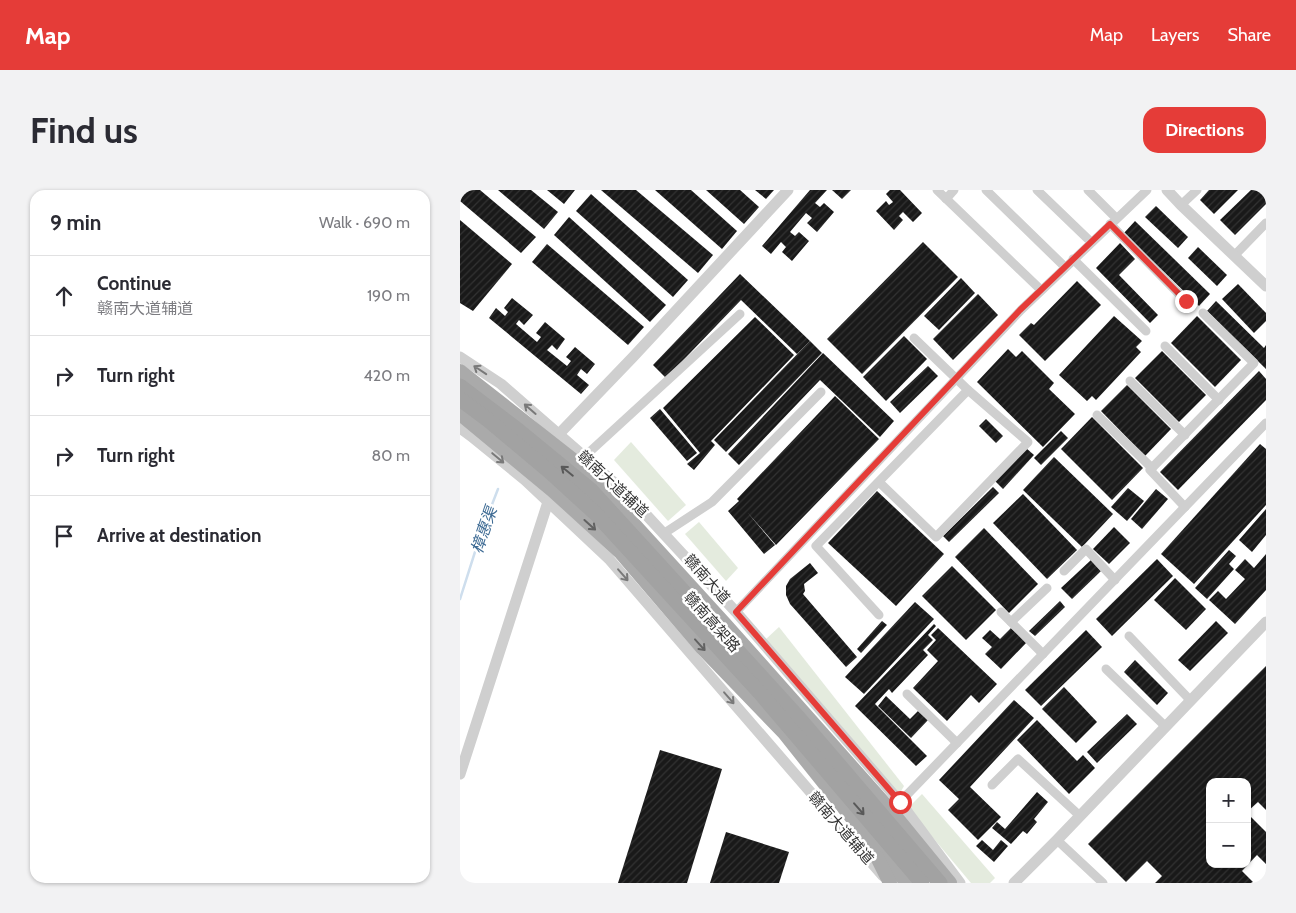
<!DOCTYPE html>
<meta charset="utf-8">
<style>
body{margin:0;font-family:Cabin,"Noto Sans SC",sans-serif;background:#f2f2f3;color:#2b2b33}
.controls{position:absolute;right:15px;bottom:15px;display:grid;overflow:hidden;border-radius:10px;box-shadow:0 1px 4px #0004}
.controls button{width:45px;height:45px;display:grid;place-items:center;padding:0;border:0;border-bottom:1px solid #e1e1e2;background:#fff;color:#2b2b33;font:25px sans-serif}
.stop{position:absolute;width:15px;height:15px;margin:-11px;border:4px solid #e53c38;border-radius:50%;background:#fff}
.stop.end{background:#e53c38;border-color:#fff;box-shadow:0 1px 5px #0008}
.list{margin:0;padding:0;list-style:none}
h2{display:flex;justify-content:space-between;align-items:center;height:65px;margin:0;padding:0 20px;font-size:21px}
h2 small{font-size:16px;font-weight:400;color:#7c7c81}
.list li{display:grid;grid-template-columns:32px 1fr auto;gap:15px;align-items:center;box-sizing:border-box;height:80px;padding:0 20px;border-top:1px solid #e1e1e2}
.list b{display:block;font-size:19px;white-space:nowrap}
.list p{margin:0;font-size:16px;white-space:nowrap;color:#7c7c81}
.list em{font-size:16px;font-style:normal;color:#7c7c81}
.icon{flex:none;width:28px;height:28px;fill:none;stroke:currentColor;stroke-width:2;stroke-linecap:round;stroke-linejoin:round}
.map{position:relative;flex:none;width:806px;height:693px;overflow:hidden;border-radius:15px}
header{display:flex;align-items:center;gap:30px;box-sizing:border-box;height:70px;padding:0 25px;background:#e53c38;color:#fff}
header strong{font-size:24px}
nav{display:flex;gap:28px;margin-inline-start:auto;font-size:18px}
.intro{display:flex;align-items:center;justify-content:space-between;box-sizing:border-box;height:120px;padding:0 30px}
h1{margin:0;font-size:35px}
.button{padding:12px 22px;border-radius:15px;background:#e53c38;color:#fff;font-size:18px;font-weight:700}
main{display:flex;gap:30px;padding:0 30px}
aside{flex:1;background:#fff;border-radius:15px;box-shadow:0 1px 4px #0004}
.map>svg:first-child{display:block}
.grass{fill:#e4ebde}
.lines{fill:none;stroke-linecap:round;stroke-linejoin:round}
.stream{stroke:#cedeed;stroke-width:2.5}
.building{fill:url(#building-hatch)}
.minor{stroke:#cfcfcf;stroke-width:9}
.tertiary{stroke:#cfcfcf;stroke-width:11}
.primary{stroke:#aaa;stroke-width:14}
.trunk{stroke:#a2a2a2;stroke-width:15}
.oneway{stroke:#797979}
.oneway2{stroke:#595959}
.oneway3{stroke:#626262}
.route{stroke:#e53c38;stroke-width:6}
.labels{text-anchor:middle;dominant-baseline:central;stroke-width:5;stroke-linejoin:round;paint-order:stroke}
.street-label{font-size:15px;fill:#323232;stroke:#fff}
.water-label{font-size:16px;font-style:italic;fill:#3f6c95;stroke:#fff}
</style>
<header>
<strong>Map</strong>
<nav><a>Map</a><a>Layers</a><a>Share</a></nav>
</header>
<div class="intro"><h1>Find us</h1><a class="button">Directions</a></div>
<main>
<aside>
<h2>9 min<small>Walk · 690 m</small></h2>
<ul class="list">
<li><svg class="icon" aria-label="ahead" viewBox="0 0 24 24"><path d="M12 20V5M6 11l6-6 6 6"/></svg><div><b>Continue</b><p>赣南大道辅道</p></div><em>190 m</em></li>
<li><svg class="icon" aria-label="right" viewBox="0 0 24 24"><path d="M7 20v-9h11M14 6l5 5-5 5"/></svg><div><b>Turn right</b></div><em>420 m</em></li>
<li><svg class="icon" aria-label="right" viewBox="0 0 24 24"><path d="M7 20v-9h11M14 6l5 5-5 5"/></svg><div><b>Turn right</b></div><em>80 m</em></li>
<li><svg class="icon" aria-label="arrive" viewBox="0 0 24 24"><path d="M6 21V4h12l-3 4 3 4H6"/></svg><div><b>Arrive at destination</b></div></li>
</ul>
</aside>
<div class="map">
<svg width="806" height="693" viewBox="0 0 806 693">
<defs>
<pattern id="building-hatch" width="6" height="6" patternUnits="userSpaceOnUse" patternTransform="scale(1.25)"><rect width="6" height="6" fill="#191919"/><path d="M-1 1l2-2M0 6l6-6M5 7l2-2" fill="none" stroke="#323232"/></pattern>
</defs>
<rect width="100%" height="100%" fill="#fff"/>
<g class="grass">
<path d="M 171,252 L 226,315 L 208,331 L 154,270 Z"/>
<path d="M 239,332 L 278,378 L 266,391 L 225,344 Z"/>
<path d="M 319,437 L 444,596 L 439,605 L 305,450 Z"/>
<path d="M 462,604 L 535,688 L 530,693 L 511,693 L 448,618 Z"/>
</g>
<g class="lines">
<path class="stream" d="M 0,409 L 21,343 L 38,299"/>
</g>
<g class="building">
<path d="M 0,0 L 20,0 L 76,47 L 61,63 L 0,11 Z"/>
<path d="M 38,0 L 71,0 L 98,22 L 84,39 Z"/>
<path d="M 87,0 L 115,0 L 104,14 Z"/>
<path d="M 141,0 L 176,0 L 253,65 L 238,83 Z"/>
<path d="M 195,0 L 231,0 L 277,41 L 262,59 Z"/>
<path d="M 246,0 L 280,0 L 299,17 L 284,34 Z"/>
<path d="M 295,0 L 314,0 L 306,9 Z"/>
<path d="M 350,0 L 367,0 L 355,13 L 360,17 L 364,13 L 374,22 L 357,42 L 347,33 L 352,28 L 346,23 L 330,42 L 335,46 L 339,42 L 349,51 L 332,71 L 322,62 L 326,57 L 321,52 L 311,64 L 302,56 Z"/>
<path d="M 372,0 L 391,0 L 382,9 Z"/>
<path d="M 430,0 L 440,0 L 462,23 L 453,32 L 443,22 L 439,26 L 443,30 L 434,40 L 416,21 L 426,11 L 429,15 L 433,12 L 426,4 Z"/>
<path d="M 749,0 L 778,0 L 754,24 L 740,10 Z"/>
<path d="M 791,0 L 806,0 L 806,14 L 775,45 L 760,30 Z"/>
<path d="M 131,4 L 228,90 L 213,107 L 116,21 Z"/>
<path d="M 696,16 L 728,47 L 718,58 L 685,27 Z"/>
<path d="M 109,27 L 206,115 L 190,132 L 94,45 Z"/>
<path d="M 0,30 L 52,74 L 13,121 L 0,113 Z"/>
<path d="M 675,31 L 750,104 L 739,116 L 664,43 Z"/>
<path d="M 463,52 L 498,87 L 402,184 L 367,149 Z"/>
<path d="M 660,53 L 675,69 L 659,85 L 698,125 L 690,133 L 636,78 Z"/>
<path d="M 87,54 L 184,137 L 168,155 L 72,72 Z"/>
<path d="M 738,57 L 767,85 L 757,96 L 728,68 Z"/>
<path d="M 280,84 L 350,151 L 337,164 L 281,110 L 206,188 L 193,175 Z"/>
<path d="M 501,88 L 515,103 L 479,140 L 464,126 Z"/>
<path d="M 617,91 L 641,115 L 585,171 L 559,145 L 571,133 L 574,135 Z"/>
<path d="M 778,94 L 806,123 L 806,131 L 794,143 L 762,109 Z"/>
<path d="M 518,104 L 538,125 L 493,170 L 473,149 Z"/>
<path d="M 52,108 L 73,125 L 64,135 L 59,130 L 56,134 L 77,152 L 81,147 L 76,143 L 85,132 L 105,149 L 97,160 L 92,155 L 87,160 L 107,176 L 111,171 L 106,167 L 115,157 L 135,174 L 127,184 L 121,179 L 117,185 L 129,195 L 121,204 L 29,128 L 36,118 L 45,126 L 48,122 L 44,118 Z"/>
<path d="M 756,111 L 804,158 L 806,155 L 806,179 L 747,121 Z"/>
<path d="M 654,126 L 682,151 L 676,157 L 681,162 L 636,210 L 632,206 L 627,211 L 599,185 Z"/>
<path d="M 737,126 L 781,170 L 755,197 L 711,153 Z"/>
<path d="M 295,127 L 334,165 L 251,251 L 255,255 L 234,280 L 227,274 L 240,263 L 203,218 Z"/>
<path d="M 444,146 L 467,169 L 426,211 L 403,187 Z"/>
<path d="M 350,151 L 362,163 L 266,262 L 254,250 Z"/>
<path d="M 548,159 L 556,167 L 562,161 L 594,193 L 589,199 L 615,224 L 583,257 L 517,192 Z"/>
<path d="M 702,161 L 746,205 L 719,232 L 675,188 Z"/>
<path d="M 363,163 L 434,231 L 420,247 L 360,190 L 279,275 L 268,264 Z"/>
<path d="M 468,176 L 478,186 L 440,223 L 430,212 Z"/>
<path d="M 799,181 L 806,189 L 806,210 L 718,300 L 700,282 Z"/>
<path d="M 667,195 L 711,239 L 685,266 L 641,221 Z"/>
<path d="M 375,206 L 419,249 L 316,355 L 287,322 L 315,355 L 304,364 L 268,321 L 279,311 L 277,309 Z"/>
<path d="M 200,219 L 237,263 L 227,271 L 190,228 Z"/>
<path d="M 632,227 L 683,278 L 652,310 L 601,259 Z"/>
<path d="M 526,229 L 543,246 L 536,253 L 519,236 Z"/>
<path d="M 601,241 L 608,248 L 581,275 L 574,268 Z"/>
<path d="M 800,254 L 806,259 L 806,315 L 734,394 L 701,364 Z"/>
<path d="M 566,258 L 574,265 L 543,299 L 535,291 Z"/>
<path d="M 594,267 L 653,324 L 622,357 L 563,300 Z"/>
<path d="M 533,297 L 539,303 L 489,352 L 483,346 Z"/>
<path d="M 668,298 L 684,311 L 667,331 L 651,317 Z"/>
<path d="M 696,299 L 708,309 L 682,339 L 671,329 Z"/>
<path d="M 417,301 L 484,364 L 436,416 L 368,353 Z"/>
<path d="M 563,304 L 617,360 L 587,389 L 533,333 Z"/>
<path d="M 806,319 L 806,345 L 792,362 L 779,350 Z"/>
<path d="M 654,337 L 670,353 L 649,374 L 633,359 Z"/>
<path d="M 524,338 L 578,394 L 549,423 L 495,367 Z"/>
<path d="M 769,360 L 776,366 L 769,374 L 774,379 L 747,409 L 735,398 Z"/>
<path d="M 806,364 L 806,400 L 775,434 L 749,410 L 758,401 L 766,409 L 785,389 L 775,380 L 785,369 L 794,378 Z"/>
<path d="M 697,369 L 713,386 L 652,446 L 636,429 Z"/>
<path d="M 631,370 L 641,381 L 612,409 L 601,398 Z"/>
<path d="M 350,373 L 358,383 L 344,394 L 345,401 L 343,404 L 397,467 L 386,477 L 330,414 L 326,405 L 326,396 L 330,389 Z"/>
<path d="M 492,376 L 536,420 L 506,450 L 462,406 Z"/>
<path d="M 715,388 L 746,419 L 726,440 L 694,410 Z"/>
<path d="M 600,411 L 605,417 L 575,446 L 569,441 Z"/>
<path d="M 455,412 L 474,429 L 404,504 L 385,487 Z"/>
<path d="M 422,431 L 427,435 L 401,463 L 397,459 Z"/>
<path d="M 756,431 L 768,443 L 730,481 L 718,470 Z"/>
<path d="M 474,434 L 476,436 L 468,445 L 473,450 L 463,460 L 468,465 L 432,503 L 429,499 L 415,514 L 467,566 L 456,576 L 395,516 Z"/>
<path d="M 478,438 L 537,494 L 519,513 L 511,505 L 487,531 L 453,498 L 478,471 L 467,460 L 476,450 L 471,445 Z"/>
<path d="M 551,438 L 567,452 L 541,479 L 525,464 L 532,457 L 522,448 L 530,440 L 540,449 Z"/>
<path d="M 626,440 L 642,457 L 581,516 L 565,500 Z"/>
<path d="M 675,470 L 708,503 L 697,515 L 664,482 Z"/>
<path d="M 806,476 L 806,620 L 798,612 L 787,622 L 787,592 L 750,592 L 750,674 L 787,674 L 787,623 L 806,642 L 806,674 L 797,665 L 782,681 L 793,692 L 791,693 L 695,693 L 702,686 L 687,671 L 666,692 L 628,654 Z"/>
<path d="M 604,497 L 637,532 L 616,553 L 582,519 Z"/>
<path d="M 426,506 L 450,529 L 458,521 L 468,530 L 451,548 L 418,516 Z"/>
<path d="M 554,510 L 574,528 L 510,597 L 541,627 L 518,650 L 488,620 L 499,609 L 479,590 Z"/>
<path d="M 667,524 L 677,534 L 637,573 L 627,562 Z"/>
<path d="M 577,530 L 617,571 L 623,565 L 635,578 L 609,604 L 557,550 Z"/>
<path d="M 200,560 L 262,579 L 227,693 L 158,693 Z"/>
<path d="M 577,602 L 588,612 L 574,629 L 577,632 L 567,644 L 563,641 L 551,654 L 532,638 L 537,632 L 545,639 Z"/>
<path d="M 266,642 L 329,662 L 319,693 L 250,693 Z"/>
<path d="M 522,650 L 533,660 L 541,650 L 548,656 L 534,672 L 516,656 Z"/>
</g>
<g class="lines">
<g class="minor">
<path d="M 477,0 L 581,100"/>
<path d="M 526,0 L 605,77"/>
<path d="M 577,0 L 631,52"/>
<path d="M 628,0 L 656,28"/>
<path d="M 486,9 L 494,0"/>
<path d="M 721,15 L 737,0"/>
<path d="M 650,34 L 726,111"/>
<path d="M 775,65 L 806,33"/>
<path d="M 613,69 L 686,141"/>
<path d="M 705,156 L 759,210"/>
<path d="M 670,191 L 725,245"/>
<path d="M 637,225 L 692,278"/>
<path d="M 124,267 L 280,124"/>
<path d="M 419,292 L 476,347 L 568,252 L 508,200"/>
<path d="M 725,317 L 690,280 L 794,173 L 743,123"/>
<path d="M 203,344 L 252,312 L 361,202"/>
<path d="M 604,381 L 626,359 L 655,390"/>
<path d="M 276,422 L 561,120 L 687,0"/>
<path d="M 541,422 L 583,464"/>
<path d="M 419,425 L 356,356 L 508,200 L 454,148"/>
<path d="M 551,432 L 587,398"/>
<path d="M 669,446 L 731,511"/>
<path d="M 646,479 L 706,537"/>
<path d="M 447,504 L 497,553"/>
<path d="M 532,595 L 558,569 L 620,626"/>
<path d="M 440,612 L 806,233"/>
<path d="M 597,650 L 643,693"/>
</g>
<g class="tertiary">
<path d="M 707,0 L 721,15 L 806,96"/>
<path d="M 0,167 L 41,194 L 167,304 L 276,422 L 440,612 L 500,693"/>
<path d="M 0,238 L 11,246 L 65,290 L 149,369 L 423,686"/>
<path d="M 99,244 L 173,167 L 328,0"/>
<path d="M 0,584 L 88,312"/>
<path d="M 554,693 L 597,650 L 806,432"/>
</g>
<g class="primary">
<path d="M 0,181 L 121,276 L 265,434 L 432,622 L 490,693"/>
<path d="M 0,224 L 92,300 L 160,362 L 242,458 L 324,543 L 411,652 L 447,693"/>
<path d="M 417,667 L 430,693"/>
</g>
<g class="trunk">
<path d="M 0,196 L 58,240 L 131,300 L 339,528 L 480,693"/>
<path d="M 0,209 L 28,230 L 90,282 L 136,324 L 300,503 L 462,693"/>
</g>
</g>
<defs><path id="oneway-shaft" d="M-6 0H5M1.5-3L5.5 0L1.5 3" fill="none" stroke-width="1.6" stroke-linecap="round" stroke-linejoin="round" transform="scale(1.25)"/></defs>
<g class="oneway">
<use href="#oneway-shaft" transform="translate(20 180) rotate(-146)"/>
<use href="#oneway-shaft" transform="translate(70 219) rotate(-139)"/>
<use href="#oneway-shaft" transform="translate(38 268) rotate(40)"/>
<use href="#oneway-shaft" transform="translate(163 385) rotate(49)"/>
<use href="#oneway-shaft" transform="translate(269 508) rotate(49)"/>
</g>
<g class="oneway2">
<use href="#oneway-shaft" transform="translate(107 281) rotate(-141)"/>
<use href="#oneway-shaft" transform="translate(399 619) rotate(49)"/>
</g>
<g class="oneway3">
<use href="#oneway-shaft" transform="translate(130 335) rotate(42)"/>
<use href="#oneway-shaft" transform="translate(240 455) rotate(48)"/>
</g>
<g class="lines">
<path class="route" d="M 440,612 L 276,422 L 560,120 L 650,34 L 726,111"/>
</g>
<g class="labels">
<g class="street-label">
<text transform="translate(153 294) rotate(43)">赣南大道辅道</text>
<text transform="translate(247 389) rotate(48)">赣南大道</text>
<text transform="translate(252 432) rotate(48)">赣南高架路</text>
<text transform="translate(381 638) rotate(49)">赣南大道辅道</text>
</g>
<g class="water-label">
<text transform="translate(24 340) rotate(-71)">樟惠渠</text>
</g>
</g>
</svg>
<div class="controls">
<button>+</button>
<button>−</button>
</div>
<div class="stop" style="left:440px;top:612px"></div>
<div class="stop end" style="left:726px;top:111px"></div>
</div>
</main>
